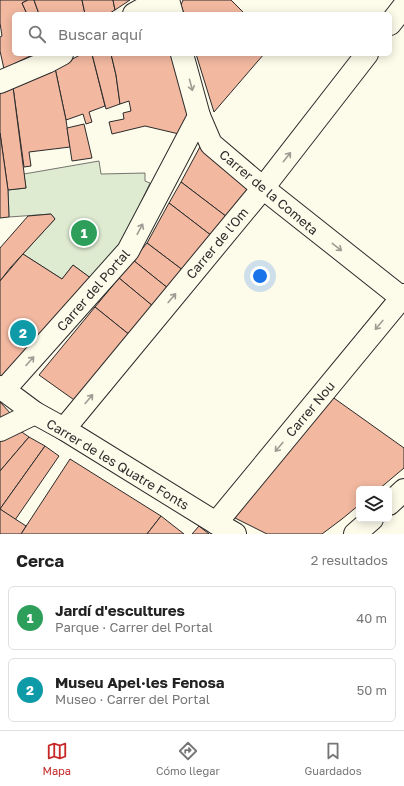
<!DOCTYPE html>
<html lang="es">
<meta charset="utf-8">
<style>
body{margin:0;font-family:"Golos Text",sans-serif;background:#f2f2f2;color:#222}
.controls{position:absolute;right:12px;bottom:12px;display:grid;overflow:hidden;border-radius:6px;box-shadow:0 2px 10px #0003}
.controls button{width:36px;height:36px;display:grid;place-items:center;padding:0;border:0;border-bottom:1px solid #e0e0e0;background:#fff;color:#222;font:20px sans-serif}
.you{position:absolute;left:260px;top:276px;width:14px;height:14px;margin:-10px;border:3px solid #fff;border-radius:50%;background:#1a73e8;box-shadow:0 0 0 6px #1a73e833}
.badge{display:grid;place-items:center;width:26px;height:26px;border-radius:50%;background:#c62828;color:#fff;font-size:13px;font-weight:700}
.pin{position:absolute;translate:-50% -50%;border:2px solid #fff;box-shadow:0 1px 4px #0006}
.list{margin:0;padding:0;list-style:none}
h2{display:flex;justify-content:space-between;align-items:center;height:52px;margin:0;padding:0 16px;font-size:17px}
h2 small{font-size:13px;font-weight:400;color:#767676}
.list li{display:grid;grid-template-columns:26px 1fr auto;gap:12px;align-items:center;box-sizing:border-box;height:64px;margin:0 8px 8px;padding:0 8px;border:1px solid #e0e0e0;border-radius:6px}
.list b{display:block;font-size:15px;white-space:nowrap}
.list p{margin:0;font-size:13px;white-space:nowrap;color:#767676}
.list em{font-size:13px;font-style:normal;color:#767676}
.icon{flex:none;width:22px;height:22px;fill:none;stroke:currentColor;stroke-width:2;stroke-linecap:round;stroke-linejoin:round}
.map{position:relative;flex:none;width:404px;height:534px;overflow:hidden}
.search{position:absolute;background:#fff;box-shadow:0 2px 10px #0003;left:12px;right:12px;top:12px;height:44px;display:flex;align-items:center;gap:10px;box-sizing:border-box;padding:0 14px;border-radius:6px;color:#767676;font-size:15px}
.sheet{height:196px;background:#fff}
nav{display:flex;justify-content:space-around;align-items:center;box-sizing:border-box;height:56px;border-top:1px solid #e0e0e0;background:#fff;font-size:11px;color:#767676}
nav a{display:grid;justify-items:center;gap:2px}
nav .on{color:#c62828}
.map>svg:first-child{display:block}
.green{fill:#deebd1;stroke:#74746e}
.building{fill:#f2b8a0;stroke:#2b2b2b}
.lines{fill:none;stroke-linecap:round;stroke-linejoin:round}
.minor-casing{stroke:#2b2b2b;stroke-width:24}
.minor{stroke:#fdfbea;stroke-width:22}
.oneway{stroke:#9e9d94}
.labels{text-anchor:middle;dominant-baseline:central;stroke-width:3;stroke-linejoin:round;paint-order:stroke}
.street-label{font-size:13px;fill:#2b2b2b;stroke:#fdfbea}
</style>
<div class="map">
<svg width="404" height="534" viewBox="0 0 404 534">
<rect width="100%" height="100%" fill="#fdfbea"/>
<path class="green" d="M 99,161 L 101,174 L 145,173 L 145,181 L 150,183 L 120,247 L 92,279 L 73,265 L 62,279 L 23,254 L 55,219 L 51,214 L 9,217 L 8,190 L 26,188 L 24,174 Z"/>
<g class="building">
<path d="M 0,0 L 28,0 L 22,3 L 27,14 L 14,14 L 14,54 L 34,54 L 4,69 L 0,51 L 0,37 L 2,36 L 0,23 Z"/>
<path d="M 28,0 L 34,0 L 39,14 L 27,14 L 22,3 Z"/>
<path d="M 34,0 L 82,0 L 85,14 L 52,14 L 52,13 L 49,14 L 39,14 Z"/>
<path d="M 82,0 L 113,0 L 115,10 L 108,14 L 85,14 Z"/>
<path d="M 113,0 L 130,0 L 115,10 Z"/>
<path d="M 183,0 L 231,0 L 245,14 L 184,14 L 181,5 Z"/>
<path d="M 82,54 L 92,54 L 105,106 L 89,112 L 92,122 L 86,124 L 83,114 L 66,120 L 55,68 Z"/>
<path d="M 92,54 L 111,54 L 116,75 L 120,104 L 106,109 Z"/>
<path d="M 111,54 L 178,54 L 192,105 L 179,134 L 145,126 L 112,134 L 109,122 L 124,119 L 123,113 L 131,111 L 129,101 L 120,104 L 116,75 Z"/>
<path d="M 196,54 L 264,54 L 214,112 Z"/>
<path d="M 55,68 L 66,120 L 70,147 L 29,152 L 31,166 L 24,167 L 13,87 Z"/>
<path d="M 13,87 L 26,188 L 8,190 L 0,133 L 0,93 Z"/>
<path d="M 84,124 L 92,158 L 72,161 L 67,128 Z"/>
<path d="M 0,133 L 8,190 L 9,217 L 0,218 Z"/>
<path d="M 201,145 L 252,186 L 227,217 L 181,182 Z"/>
<path d="M 181,182 L 227,217 L 212,236 L 169,203 Z"/>
<path d="M 169,203 L 212,236 L 184,271 L 147,243 Z"/>
<path d="M 51,214 L 55,219 L 10,268 L 0,281 L 0,248 L 28,216 Z"/>
<path d="M 147,243 L 184,271 L 169,289 L 133,260 Z"/>
<path d="M 23,254 L 62,279 L 73,265 L 92,279 L 0,386 L 0,281 Z"/>
<path d="M 133,260 L 169,289 L 154,307 L 119,278 Z"/>
<path d="M 119,278 L 154,307 L 131,336 L 95,307 Z"/>
<path d="M 95,307 L 131,336 L 77,402 L 39,375 Z"/>
<path d="M 331,396 L 404,448 L 404,468 L 379,489 L 359,489 L 359,505 L 342,519 L 322,534 L 267,534 L 227,514 Z"/>
<path d="M 0,402 L 12,415 L 0,420 Z"/>
<path d="M 16,428 L 29,437 L 0,471 L 0,437 Z"/>
<path d="M 29,437 L 45,446 L 0,509 L 0,471 Z"/>
<path d="M 45,446 L 59,456 L 15,520 L 0,509 Z"/>
<path d="M 70,459 L 161,516 L 147,534 L 21,534 Z"/>
<path d="M 0,509 L 26,526 L 21,534 L 0,534 Z"/>
<path d="M 161,516 L 184,534 L 147,534 Z"/>
<path d="M 199,526 L 209,534 L 192,534 Z"/>
</g>
<g class="lines">
<g class="minor-casing">
<g id="minor">
<path d="M 168,0 L 172,14"/>
<path d="M 134,14 L 159,0"/>
<path d="M 390,24 L 404,6"/>
<path d="M 182,54 L 199,116 L 211,144 L 263,188 L 402,298"/>
<path d="M 0,82 L 47,62 L 62,54"/>
<path d="M 0,387 L 35,413 L 64,429 L 216,523 L 235,534"/>
<path d="M 4,390 L 128,251 L 199,116"/>
<path d="M 64,429 L 263,188 L 367,54"/>
<path d="M 0,430 L 35,413"/>
<path d="M 389,504 L 404,490"/>
<path d="M 216,523 L 404,295"/>
<path d="M 355,534 L 372,519"/>
</g>
</g>
<use href="#minor" class="minor"/>
</g>
<defs><path id="oneway-shaft" d="M-6 0H5M1.5-3L5.5 0L1.5 3" fill="none" stroke-width="1.6" stroke-linecap="round" stroke-linejoin="round"/></defs>
<g class="oneway">
<use href="#oneway-shaft" transform="translate(191 85) rotate(75)"/>
<use href="#oneway-shaft" transform="translate(287 157) rotate(-52)"/>
<use href="#oneway-shaft" transform="translate(140 229) rotate(-62)"/>
<use href="#oneway-shaft" transform="translate(337 247) rotate(38)"/>
<use href="#oneway-shaft" transform="translate(172 298) rotate(-50)"/>
<use href="#oneway-shaft" transform="translate(379 325) rotate(130)"/>
<use href="#oneway-shaft" transform="translate(30 361) rotate(-48)"/>
<use href="#oneway-shaft" transform="translate(89 399) rotate(-50)"/>
<use href="#oneway-shaft" transform="translate(279 447) rotate(130)"/>
</g>
<g class="labels">
<g class="street-label">
<text transform="translate(269 192) rotate(40)">Carrer de la Cometa</text>
<text transform="translate(217 243) rotate(-50)">Carrer de l'Om</text>
<text transform="translate(93 290) rotate(-49)">Carrer del Portal</text>
<text transform="translate(310 409) rotate(-50)">Carrer Nou</text>
<text transform="translate(118 464) rotate(31)">Carrer de les Quatre Fonts</text>
</g>
</g>
</svg>
<div class="controls">
<button><svg class="icon" aria-label="layers" viewBox="0 0 24 24"><path d="M12 4l9 5-9 5-9-5zM3 14l9 5 9-5"/></svg></button>
</div>
<div class="you"></div>
<div class="pin badge" style="left:84px;top:233px;background:#2e9e5b">1</div>
<div class="pin badge" style="left:23px;top:333px;background:#0f9aa8">2</div>
<div class="search"><svg class="icon" aria-label="search" viewBox="0 0 24 24"><circle cx="10" cy="10" r="6"/><path d="M15 15l6 6"/></svg>Buscar aquí</div>
</div>
<section class="sheet">
<h2>Cerca<small>2 resultados</small></h2>
<ul class="list">
<li><span class="badge" style="background:#2e9e5b">1</span><div><b>Jardí d'escultures</b><p>Parque · Carrer del Portal</p></div><em>40 m</em></li>
<li><span class="badge" style="background:#0f9aa8">2</span><div><b>Museu Apel·les Fenosa</b><p>Museo · Carrer del Portal</p></div><em>50 m</em></li>
</ul>
</section>
<nav>
<a class="on"><svg class="icon" aria-label="map" viewBox="0 0 24 24"><path d="M3 6l6-2 6 2 6-2v14l-6 2-6-2-6 2zM9 4v14M15 6v14"/></svg>Mapa</a>
<a><svg class="icon" aria-label="directions" viewBox="0 0 24 24"><path d="M12 3l9 9-9 9-9-9zM9 14v-3h6M13 9l2 2-2 2"/></svg>Cómo llegar</a>
<a><svg class="icon" aria-label="saved" viewBox="0 0 24 24"><path d="M7 4h10v16l-5-4-5 4z"/></svg>Guardados</a>
</nav>
